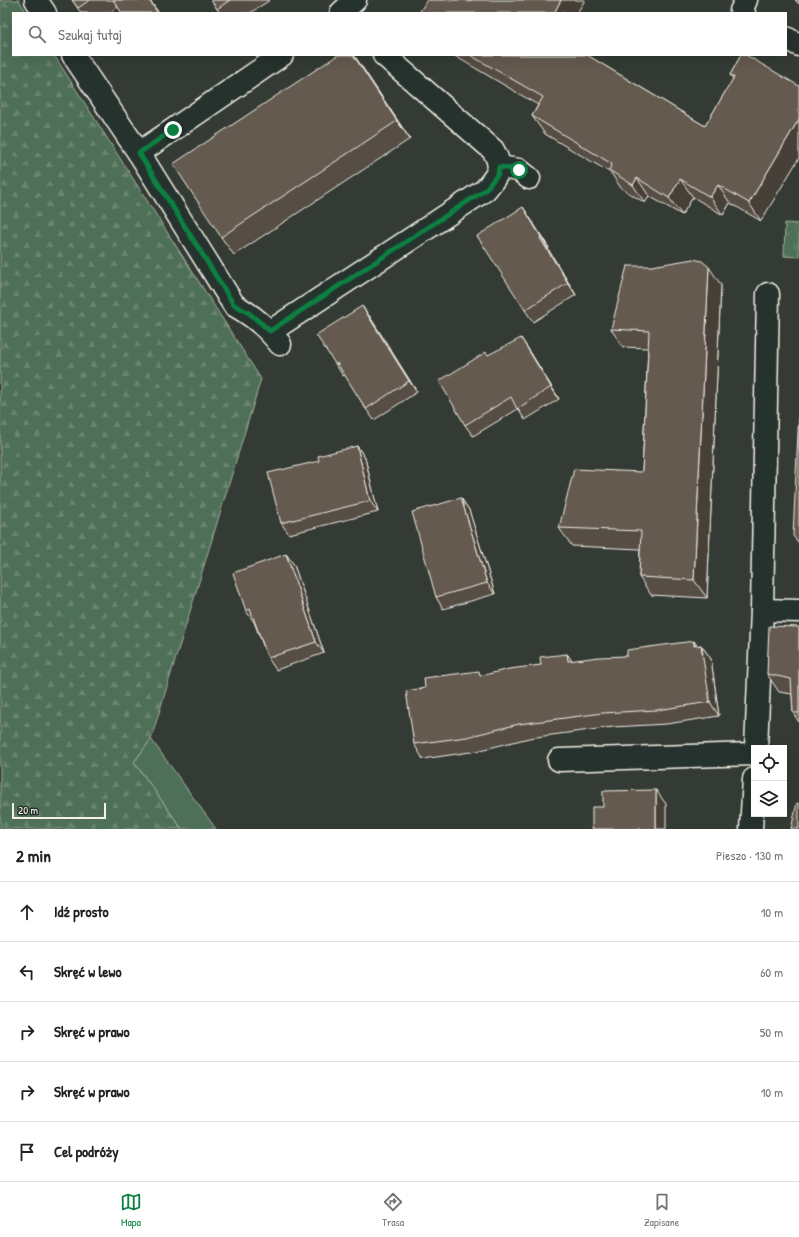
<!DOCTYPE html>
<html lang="pl">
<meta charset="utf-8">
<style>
body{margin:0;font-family:"Patrick Hand",sans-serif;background:#f6f6f6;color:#202124}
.controls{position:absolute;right:12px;bottom:12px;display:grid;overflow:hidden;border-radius:0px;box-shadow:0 4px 16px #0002}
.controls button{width:36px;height:36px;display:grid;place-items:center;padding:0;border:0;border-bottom:1px solid #e0e0e0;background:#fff;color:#202124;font:20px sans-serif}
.scale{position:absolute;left:12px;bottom:10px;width:94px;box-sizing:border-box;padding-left:4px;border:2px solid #f4f1e8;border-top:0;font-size:11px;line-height:14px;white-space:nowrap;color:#f4f1e8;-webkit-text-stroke:3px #26332d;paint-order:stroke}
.stop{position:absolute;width:12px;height:12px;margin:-9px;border:3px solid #0b8043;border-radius:50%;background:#fff}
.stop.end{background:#0b8043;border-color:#fff;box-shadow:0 1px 4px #0008}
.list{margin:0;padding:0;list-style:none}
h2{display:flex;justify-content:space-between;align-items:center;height:52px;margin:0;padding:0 16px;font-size:17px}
h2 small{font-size:13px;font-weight:400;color:#757577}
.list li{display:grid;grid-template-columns:26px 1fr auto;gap:12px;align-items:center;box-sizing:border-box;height:60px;padding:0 16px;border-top:1px solid #e0e0e0}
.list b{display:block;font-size:15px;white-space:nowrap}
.list em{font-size:13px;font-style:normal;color:#757577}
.icon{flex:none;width:22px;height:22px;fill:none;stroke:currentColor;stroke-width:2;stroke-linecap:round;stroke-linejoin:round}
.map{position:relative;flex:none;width:799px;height:829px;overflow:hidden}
.search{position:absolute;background:#fff;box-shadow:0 4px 16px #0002;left:12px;right:12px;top:12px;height:44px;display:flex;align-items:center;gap:10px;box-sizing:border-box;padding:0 14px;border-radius:0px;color:#757577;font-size:15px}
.sheet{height:352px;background:#fff}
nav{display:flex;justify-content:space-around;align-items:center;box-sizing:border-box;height:56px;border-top:1px solid #e0e0e0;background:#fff;font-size:11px;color:#757577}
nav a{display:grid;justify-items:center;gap:2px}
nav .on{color:#0b8043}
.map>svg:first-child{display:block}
.grass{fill:#507058;stroke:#a2b0a0}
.forest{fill:url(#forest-firs);stroke:#a2b0a0}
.park{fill:url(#park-tufts);stroke:#a2b0a0}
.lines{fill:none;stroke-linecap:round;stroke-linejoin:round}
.street-casing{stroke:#f4f1e8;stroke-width:25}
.street{stroke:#26332d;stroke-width:22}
.wall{fill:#574d45;stroke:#f4f1e8}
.shaded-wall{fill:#473f38;stroke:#f4f1e8}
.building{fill:#655a50;stroke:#f4f1e8}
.route{stroke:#0b8043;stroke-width:5}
</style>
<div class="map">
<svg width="799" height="829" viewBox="0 0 799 829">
<defs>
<pattern id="forest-firs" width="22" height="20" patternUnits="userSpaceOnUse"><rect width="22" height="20" fill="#507058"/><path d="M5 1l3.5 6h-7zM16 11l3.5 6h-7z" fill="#6a8570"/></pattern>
<pattern id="park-tufts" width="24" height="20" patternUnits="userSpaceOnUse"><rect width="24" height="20" fill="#507058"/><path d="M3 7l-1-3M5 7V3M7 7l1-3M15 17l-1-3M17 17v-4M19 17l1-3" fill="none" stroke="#6a8570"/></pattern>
</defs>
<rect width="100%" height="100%" fill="#333b34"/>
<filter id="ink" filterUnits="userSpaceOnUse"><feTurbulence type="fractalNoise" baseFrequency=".025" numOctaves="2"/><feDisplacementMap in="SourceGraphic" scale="8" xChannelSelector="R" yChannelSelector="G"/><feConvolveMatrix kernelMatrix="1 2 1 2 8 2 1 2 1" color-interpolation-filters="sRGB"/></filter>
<g filter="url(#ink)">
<path class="grass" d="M 151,739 L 216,829 L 182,829 L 134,762 Z"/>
<path class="forest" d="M 0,0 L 19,0 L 27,13 L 13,13 L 13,55 L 54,55 L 261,379 L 151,739 L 134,762 L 182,829 L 0,829 Z"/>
<path class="park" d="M 785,223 L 799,224 L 799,257 L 784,256 Z"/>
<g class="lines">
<g class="street-casing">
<g id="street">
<path d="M 36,0 L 45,13"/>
<path d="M 341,13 L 355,0"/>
<path d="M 744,13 L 741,11 L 746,0"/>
<path d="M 786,38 L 799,45"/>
<path d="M 73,55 L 139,153 L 234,305 C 252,315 267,327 280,344"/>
<path d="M 139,153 L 282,55"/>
<path d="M 499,167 L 519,170 L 529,178"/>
<path d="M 271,331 L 485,190 C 498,174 504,169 493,150 L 384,55"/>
<path d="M 762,610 L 799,611"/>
<path d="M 756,748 L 762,610 L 768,294"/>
<path d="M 559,760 L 754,754"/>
<path d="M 751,829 L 754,779"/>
</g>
</g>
<use href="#street" class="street"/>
</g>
<g class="wall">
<path d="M 72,0 L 150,0 L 159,13 L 122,13 L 118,7 L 109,13 L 81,13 Z"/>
<path d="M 211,0 L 270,0 L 250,13 L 220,13 Z"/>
<path d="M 795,0 L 799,0 L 799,4 Z"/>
<path d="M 354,55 L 410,139 L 234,255 L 221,237 Z"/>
<path d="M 453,55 L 587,55 L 705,126 L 733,79 L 730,75 L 741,55 L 761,221 L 730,203 L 723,215 L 693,197 L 682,215 L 649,196 L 645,203 L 621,188 L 611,173 L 545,134 L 532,116 L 538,105 Z"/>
<path d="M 523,207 L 530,218 L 549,248 L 548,249 L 576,295 L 533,322 L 525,310 Z"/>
<path d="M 721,285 L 707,598 L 651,595 L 639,577 L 640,549 L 572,546 L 559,528 L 642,472 L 648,348 L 623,347 L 611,329 Z"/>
<path d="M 362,306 L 370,317 L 417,392 L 374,420 L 366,409 L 345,375 L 343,376 L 336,365 Z"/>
<path d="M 529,350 L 559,399 L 525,420 L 518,409 L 473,436 L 465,425 L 488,355 Z"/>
<path d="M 357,446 L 365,458 L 378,512 L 289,534 L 281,523 L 319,461 Z"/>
<path d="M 461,498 L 469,510 L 495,594 L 443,609 L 436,597 Z"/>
<path d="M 286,554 L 294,565 L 324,653 L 276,670 L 268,658 L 254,622 L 246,611 Z"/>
<path d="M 799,627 L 799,722 L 793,713 L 792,694 L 779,692 L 767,674 Z"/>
<path d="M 701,645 L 711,659 L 719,716 L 667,724 L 613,727 L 529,738 L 477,751 L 423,759 L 414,744 L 425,688 L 541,665 L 567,654 L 572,661 L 627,656 Z"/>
</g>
<g class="shaded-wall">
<path d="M 561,0 L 585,0 L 577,13 L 554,13 Z"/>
<path d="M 354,55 L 361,66 L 410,139 L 397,121 Z"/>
<path d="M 799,119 L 799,158 L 761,221 L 749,203 Z"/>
<path d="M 637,178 L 649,196 L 645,203 L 633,185 Z"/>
<path d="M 680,179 L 693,197 L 682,215 L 669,198 Z"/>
<path d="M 718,185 L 730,203 L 723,215 L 710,197 Z"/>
<path d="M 523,207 L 530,218 L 549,248 L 541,237 Z"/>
<path d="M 540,238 L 548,249 L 576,295 L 568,283 Z"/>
<path d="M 709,267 L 721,285 L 707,598 L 694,580 Z"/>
<path d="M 362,306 L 370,317 L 417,392 L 409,381 Z"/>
<path d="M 521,338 L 529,350 L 559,399 L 551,387 Z"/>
<path d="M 357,446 L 365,458 L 378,512 L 370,501 Z"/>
<path d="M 461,498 L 469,510 L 495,594 L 487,583 Z"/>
<path d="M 286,554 L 294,565 L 324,653 L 316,642 Z"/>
<path d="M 694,641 L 703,654 L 701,645 L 711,659 L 719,716 L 710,702 Z"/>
<path d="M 567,654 L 577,668 L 568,661 Z"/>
<path d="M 656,790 L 666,804 L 666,829 L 656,829 Z"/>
</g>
<g class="building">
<path d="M 72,0 L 90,0 L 78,8 Z"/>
<path d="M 113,0 L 149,0 L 157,12 L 155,13 L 122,13 Z"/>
<path d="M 211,0 L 230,0 L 217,9 Z"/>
<path d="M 427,0 L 465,0 L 469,2 L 471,0 L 561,0 L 554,13 L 419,13 Z"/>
<path d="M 338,55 L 353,55 L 397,121 L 221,237 L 173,164 Z"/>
<path d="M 470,55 L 587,55 L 705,126 L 734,77 L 730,75 L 741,55 L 746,55 L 799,86 L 799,119 L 749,203 L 718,185 L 710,197 L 680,179 L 669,198 L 637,178 L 633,185 L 609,170 L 612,164 L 532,116 L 543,97 Z"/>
<path d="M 523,207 L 541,237 L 540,238 L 568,283 L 525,310 L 477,236 Z"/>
<path d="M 693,259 L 702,261 L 709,267 L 694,580 L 639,577 L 641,531 L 559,528 L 574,469 L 642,472 L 649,331 L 611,329 L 627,266 L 652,266 Z"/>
<path d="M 362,306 L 409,381 L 366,409 L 337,363 L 336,365 L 316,335 Z"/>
<path d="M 521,338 L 551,387 L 517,409 L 511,397 L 465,425 L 439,381 L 486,352 L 488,355 Z"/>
<path d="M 799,412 L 799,543 L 793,536 Z"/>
<path d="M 357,446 L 370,501 L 281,523 L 268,473 L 319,461 L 318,456 Z"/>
<path d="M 461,498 L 487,583 L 436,597 L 412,512 Z"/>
<path d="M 286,554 L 316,642 L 268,658 L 250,609 L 246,611 L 233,573 Z"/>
<path d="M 769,626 L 799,627 L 799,713 L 793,713 L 791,679 L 767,674 Z"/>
<path d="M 694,641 L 694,646 L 701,645 L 710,702 L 657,710 L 603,713 L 519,724 L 467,737 L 414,744 L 406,691 L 425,688 L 424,678 L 479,671 L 480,676 L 509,669 L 541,665 L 540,657 L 567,654 L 568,661 L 599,657 L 627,656 L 627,650 Z"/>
<path d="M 656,790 L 656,829 L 592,829 L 592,807 L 603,807 L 603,791 Z"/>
<path d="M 797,803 L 799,804 L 799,829 L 791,829 Z"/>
</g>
</g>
<g class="lines" filter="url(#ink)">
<path class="route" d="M 173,130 L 139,153 L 234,305 L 249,313 L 270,331 L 485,190 L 498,174 L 499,167 L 519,170"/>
</g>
</svg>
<div class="controls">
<button><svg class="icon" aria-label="locate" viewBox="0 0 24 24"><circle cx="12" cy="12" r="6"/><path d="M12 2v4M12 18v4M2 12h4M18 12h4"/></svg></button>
<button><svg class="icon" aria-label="layers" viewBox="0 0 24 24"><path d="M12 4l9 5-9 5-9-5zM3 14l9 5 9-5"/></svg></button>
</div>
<div class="scale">20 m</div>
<div class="stop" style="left:519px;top:170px"></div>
<div class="stop end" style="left:173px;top:130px"></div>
<div class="search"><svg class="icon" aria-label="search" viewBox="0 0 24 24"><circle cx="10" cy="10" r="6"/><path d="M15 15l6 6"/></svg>Szukaj tutaj</div>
</div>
<section class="sheet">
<h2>2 min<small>Pieszo · 130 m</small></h2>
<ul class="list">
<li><svg class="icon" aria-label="ahead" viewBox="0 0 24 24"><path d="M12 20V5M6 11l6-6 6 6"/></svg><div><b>Idź prosto</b></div><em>10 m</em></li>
<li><svg class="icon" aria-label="left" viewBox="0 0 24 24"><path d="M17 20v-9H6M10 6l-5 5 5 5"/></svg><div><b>Skręć w lewo</b></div><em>60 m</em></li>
<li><svg class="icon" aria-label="right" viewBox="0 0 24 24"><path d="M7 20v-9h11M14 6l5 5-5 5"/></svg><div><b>Skręć w prawo</b></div><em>50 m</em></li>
<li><svg class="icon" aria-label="right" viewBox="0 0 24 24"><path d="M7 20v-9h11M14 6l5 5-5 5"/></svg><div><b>Skręć w prawo</b></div><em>10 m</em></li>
<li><svg class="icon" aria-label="arrive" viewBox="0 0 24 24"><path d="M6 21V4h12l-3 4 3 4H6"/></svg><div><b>Cel podróży</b></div></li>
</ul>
</section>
<nav>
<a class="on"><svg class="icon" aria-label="map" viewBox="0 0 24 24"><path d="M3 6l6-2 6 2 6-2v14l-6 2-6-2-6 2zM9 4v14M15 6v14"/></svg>Mapa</a>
<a><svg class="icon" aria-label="directions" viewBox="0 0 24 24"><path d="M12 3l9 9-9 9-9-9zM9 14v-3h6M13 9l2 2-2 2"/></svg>Trasa</a>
<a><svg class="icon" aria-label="saved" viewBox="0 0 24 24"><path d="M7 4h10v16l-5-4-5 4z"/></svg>Zapisane</a>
</nav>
